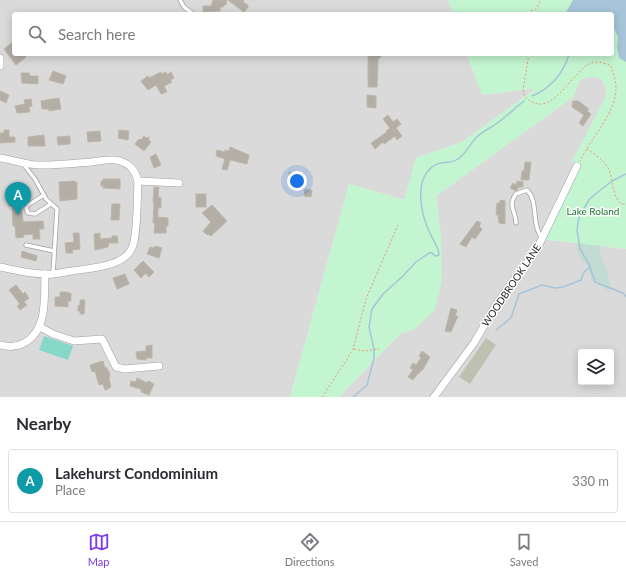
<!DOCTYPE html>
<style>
body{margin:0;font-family:Lato,sans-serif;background:#f7f7f7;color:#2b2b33}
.controls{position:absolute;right:12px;bottom:12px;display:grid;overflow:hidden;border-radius:4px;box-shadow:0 2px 10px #0003}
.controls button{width:36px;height:36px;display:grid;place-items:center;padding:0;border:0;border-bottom:1px solid #e1e1e2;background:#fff;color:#2b2b33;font:20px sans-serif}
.you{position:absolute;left:297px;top:181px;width:14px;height:14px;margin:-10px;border:3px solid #fff;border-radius:50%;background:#1a73e8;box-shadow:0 0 0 6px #1a73e833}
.badge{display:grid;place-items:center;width:26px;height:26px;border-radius:50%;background:#7c3aed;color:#fff;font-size:13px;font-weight:700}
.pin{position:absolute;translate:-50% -33px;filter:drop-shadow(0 1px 2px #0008)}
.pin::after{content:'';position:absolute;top:21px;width:14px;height:12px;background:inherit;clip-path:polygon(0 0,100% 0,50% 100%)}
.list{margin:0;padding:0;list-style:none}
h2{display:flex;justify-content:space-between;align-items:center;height:52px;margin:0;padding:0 16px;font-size:17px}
h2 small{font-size:13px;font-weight:400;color:#7c7c81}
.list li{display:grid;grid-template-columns:26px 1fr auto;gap:12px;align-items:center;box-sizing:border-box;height:64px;margin:0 8px 8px;padding:0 8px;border:1px solid #e1e1e2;border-radius:4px}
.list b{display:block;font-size:15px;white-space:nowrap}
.list p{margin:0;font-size:13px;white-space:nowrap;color:#7c7c81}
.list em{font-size:13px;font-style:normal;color:#7c7c81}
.icon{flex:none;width:22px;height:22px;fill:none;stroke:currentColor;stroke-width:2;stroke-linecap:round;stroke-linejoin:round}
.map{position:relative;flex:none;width:626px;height:397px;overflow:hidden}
.search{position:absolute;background:#fff;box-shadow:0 2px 10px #0003;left:12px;right:12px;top:12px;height:44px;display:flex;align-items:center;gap:10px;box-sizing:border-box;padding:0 14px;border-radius:4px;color:#7c7c81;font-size:15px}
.sheet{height:124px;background:#fff}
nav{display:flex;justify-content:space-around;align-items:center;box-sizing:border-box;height:56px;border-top:1px solid #e1e1e2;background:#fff;font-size:11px;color:#7c7c81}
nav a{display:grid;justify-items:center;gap:2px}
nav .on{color:#7c3aed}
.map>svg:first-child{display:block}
.residential{fill:#dbdada;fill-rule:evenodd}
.construction{fill:#bec1b0}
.wetland{fill:#c2dbd4}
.park{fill:#c3f5d0}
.pitch{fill:#86d8c8}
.water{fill:#a7c4d9}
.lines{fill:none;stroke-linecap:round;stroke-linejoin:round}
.stream{stroke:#a7c4d9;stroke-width:1.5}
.building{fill:#b3aea6;stroke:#beb6a7}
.service-casing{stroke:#a1a1a1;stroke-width:5}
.minor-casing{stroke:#a1a1a1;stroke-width:8}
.path{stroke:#f09772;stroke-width:1;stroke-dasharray:2 2;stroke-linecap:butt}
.service{stroke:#fff;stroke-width:3.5}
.minor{stroke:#fff;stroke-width:7}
.labels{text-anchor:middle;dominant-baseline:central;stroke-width:3;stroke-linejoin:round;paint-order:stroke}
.park-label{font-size:10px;fill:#13742d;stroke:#fff}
.street-label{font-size:10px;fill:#1d1d1d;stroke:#fff}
</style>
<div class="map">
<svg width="626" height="397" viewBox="0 0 626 397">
<rect width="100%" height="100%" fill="#eeece4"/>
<g class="residential">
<path d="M 0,0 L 448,0 L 453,14 L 14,14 L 14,54 L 467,54 L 482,95 L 531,89 L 535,89 L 462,142 L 416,158 L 405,200 L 349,184 L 290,397 L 0,397 Z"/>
<path d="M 590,76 L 599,78 L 602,80 L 606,88 L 606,96 L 579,166 L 541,239 L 626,249 L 626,397 L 339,397 L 401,333 L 414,330 L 441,237 L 436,196 L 573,97 L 580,80 ZM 581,352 L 611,352 L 611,382 L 581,382 Z"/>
</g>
<path class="construction" d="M 486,338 L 496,345 L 470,384 L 459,377 Z"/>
<path class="wetland" d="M 575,234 L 601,238 L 600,254 L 607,271 L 610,283 L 609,291 L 592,281 L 587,265 L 582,260 L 578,254 Z"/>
<path class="park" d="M 448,0 L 626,0 L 626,249 L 541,239 L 579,166 L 572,161 L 606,96 C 610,79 594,72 580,80 L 573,97 L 436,196 L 441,237 L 442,280 L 435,310 L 414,330 L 401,333 L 339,397 L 290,397 L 349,184 L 404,200 L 416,158 L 462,142 L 534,90 L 531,89 L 482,95 L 467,54 L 612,54 L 612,14 L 453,14 Z"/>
<path class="pitch" d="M 44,336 L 73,346 L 68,360 L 39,350 Z"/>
<path class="water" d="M 573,0 L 626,0 L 626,62 L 619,58 L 617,47 L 618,37 L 612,24 L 612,14 L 565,14 Z"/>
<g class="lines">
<g class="stream">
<path d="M 532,96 C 550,89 564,73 569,54"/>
<path d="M 626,174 L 612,181 L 593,196 L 589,200 L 579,217 L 577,230 L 580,249 L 589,264 L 595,282 L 623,293 L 626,297"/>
<path d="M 496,330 L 511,318 L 519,294 L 542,285 L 555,288 L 563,287 L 581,280 L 584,272 L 589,268"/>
<path d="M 353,397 L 367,385 L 374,358 L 374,349 L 369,327 L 372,309 L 383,294 L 402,277 L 416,262 L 429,253 L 432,253 L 435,256 L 439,255 C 439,247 433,241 430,233 C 425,223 422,212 421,201 C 420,191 421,179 428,171 C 438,158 448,166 458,159 C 466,154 469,145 476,138 C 481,132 489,129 496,124 C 506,117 515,108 524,101"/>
</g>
</g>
<g class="building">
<path d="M 213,0 L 227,0 L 226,5 L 224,5 L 223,7 L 220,7 L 220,11 L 203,12 L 203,6 L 211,6 Z"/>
<path d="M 228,0 L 244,0 L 243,2 L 248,5 L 248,7 L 244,12 Z"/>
<path d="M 14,41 L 14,54 L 23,54 L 26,57 L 16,65 L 4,49 Z"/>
<path d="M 371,54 L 383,54 L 378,60 L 377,87 L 368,87 L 368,57 Z"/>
<path d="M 53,71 L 66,76 L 63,84 L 49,80 Z"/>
<path d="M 161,72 L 162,74 L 166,72 L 167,75 L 171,72 L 174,78 L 170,80 L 172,82 L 164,86 L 167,92 L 161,94 L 156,85 L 148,90 L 141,81 L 148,76 L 149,78 Z"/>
<path d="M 21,73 L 29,73 L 30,76 L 38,76 L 38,84 L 22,83 Z"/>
<path d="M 0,91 L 9,95 L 6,103 L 0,100 Z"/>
<path d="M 367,95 L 376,96 L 376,108 L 367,107 Z"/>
<path d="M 59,98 L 61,109 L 49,111 L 49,109 L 42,109 L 41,101 Z"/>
<path d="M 31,99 L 32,106 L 29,107 L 30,112 L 17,113 L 15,106 L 25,104 L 24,100 Z"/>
<path d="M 573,101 L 578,101 L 589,109 L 587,111 L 591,114 L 583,126 L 579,123 L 584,115 L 572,107 Z"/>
<path d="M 388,115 L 393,122 L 397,119 L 401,124 L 396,128 L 402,136 L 397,140 L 395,136 L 384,144 L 383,142 L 375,149 L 371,143 L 387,132 L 386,131 L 390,128 L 383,119 Z"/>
<path d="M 4,130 L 9,130 L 9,137 L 15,137 L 15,142 L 0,143 L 0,133 L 4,133 Z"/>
<path d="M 119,130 L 129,131 L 128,140 L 118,138 Z"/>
<path d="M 100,131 L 101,141 L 88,142 L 87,132 Z"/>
<path d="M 44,135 L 45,146 L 28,146 L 28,137 Z"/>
<path d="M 70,136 L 70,144 L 58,145 L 57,137 Z"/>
<path d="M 144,136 L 146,138 L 149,137 L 149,140 L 151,142 L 144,151 L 135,144 L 139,139 L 141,140 Z"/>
<path d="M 230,147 L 249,155 L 247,164 L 230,160 L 227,170 L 222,169 L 225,159 L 216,156 L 217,150 L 225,152 L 225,150 L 229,151 Z"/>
<path d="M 156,154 L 161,165 L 154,168 L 150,157 Z"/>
<path d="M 525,162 L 531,162 L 529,180 L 521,180 L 522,171 L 524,171 Z"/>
<path d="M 289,172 L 297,173 L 296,180 L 289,179 Z"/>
<path d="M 103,179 L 120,179 L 120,189 L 103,188 L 104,186 L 101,186 L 101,181 L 103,181 Z"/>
<path d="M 74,181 L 75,182 L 77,182 L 77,199 L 60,201 L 59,182 Z"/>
<path d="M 517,181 L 523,182 L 523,187 L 518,187 L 519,187 L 517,190 L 515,191 L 510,188 L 513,183 L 516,185 Z"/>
<path d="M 154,187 L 159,187 L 158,197 L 161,197 L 161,208 L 158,208 L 158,217 L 168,218 L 168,226 L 166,226 L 166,233 L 154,233 L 155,223 L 153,223 L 154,203 L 153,203 Z"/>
<path d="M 305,189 L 312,190 L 311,197 L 304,196 Z"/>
<rect x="196" y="194" width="10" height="13"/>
<path d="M 500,200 L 505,201 L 505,224 L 499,223 L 498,215 L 496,215 L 497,203 L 500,203 Z"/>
<path d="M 21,201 L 23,222 L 43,221 L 44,229 L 39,229 L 40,239 L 33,239 L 33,234 L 23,235 L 24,237 L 16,238 L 15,226 L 13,226 L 12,206 L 9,206 L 9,202 Z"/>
<path d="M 112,204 L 120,204 L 119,220 L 111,220 Z"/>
<path d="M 212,205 L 227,221 L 211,236 L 208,234 L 207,235 L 203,231 L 211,222 L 202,213 Z"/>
<path d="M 477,221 L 481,223 L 479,226 L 482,229 L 475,239 L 472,237 L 466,247 L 460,244 Z"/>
<path d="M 73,233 L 79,233 L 80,249 L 72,250 L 73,253 L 66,253 L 65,243 L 74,242 Z"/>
<path d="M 100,233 L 100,239 L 112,238 L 112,236 L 117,236 L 118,243 L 109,243 L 108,247 L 95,250 L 94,234 Z"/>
<path d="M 155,246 L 162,248 L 159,258 L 147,254 L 150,247 L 154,248 Z"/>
<path d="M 22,251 L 37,256 L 36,261 L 21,257 Z"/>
<path d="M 143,261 L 154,272 L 149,277 L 146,273 L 141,278 L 134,270 Z"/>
<path d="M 125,274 L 129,284 L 117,289 L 113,278 Z"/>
<path d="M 16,285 L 23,294 L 25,292 L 29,298 L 24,302 L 27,305 L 20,310 L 17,306 L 20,304 L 9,290 Z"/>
<path d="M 60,292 L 68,292 L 68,293 L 71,293 L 71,301 L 68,301 L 68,307 L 55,306 L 55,297 L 60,297 Z"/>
<path d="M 80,300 L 85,300 L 84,314 L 80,314 L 80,311 L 78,311 L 78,306 L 80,305 Z"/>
<path d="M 451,308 L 457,310 L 455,316 L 458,316 L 451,332 L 445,331 Z"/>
<path d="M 152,345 L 152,358 L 146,358 L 146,360 L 137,359 L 136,352 L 146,351 L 146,346 Z"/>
<path d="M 422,351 L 430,357 L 422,371 L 421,370 L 419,374 L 418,373 L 413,380 L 408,377 L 413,370 L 410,368 L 413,363 L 416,365 L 421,358 L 419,356 Z"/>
<path d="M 103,361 L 105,368 L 106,367 L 110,374 L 109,378 L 111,387 L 106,390 L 105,390 L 103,384 L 99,385 L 95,371 L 92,372 L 90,365 Z"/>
<path d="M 137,378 L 147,383 L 148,381 L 154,384 L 149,395 L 141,392 L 141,389 L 130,386 L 131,381 L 136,382 Z"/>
</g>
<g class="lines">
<g class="service-casing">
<g id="service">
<path d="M 180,0 L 184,7 L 193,14"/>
<path d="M 24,165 L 35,179 L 46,199 L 57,209 L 53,274"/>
<path d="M 44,195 L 28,205 L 26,208 L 28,213 L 35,214 L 51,204"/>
<path d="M 516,223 C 516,210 507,207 516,194 L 527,190 C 539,202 531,225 542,238"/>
<path d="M 26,245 L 54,251"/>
</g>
</g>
<g class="minor-casing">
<g id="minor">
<path d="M 0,58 L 0,66"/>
<path d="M 0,158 C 15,160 28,166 43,165 C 59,165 76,163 92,162 C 101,161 111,158 120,161 C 130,164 136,172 138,181 C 137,197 138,235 132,248 C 124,267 90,268 72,271 C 63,272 54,275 45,274 C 30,274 15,270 0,267"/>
<path d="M 138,181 L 179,183"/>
<path d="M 40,327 L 53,334 L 74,341 L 102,339 L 116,367 L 125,369 L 159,366"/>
<path d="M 0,345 C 8,347 17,347 24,343 C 48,330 44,298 45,274"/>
<path d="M 434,397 L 474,343 L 496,305 L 517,275 L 535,253 L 577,166"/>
</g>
</g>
<g class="path">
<path d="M 530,14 L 530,11 L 536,9 L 541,0"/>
<path d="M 529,54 L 523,90 C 524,96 526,99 532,102 C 555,114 573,70 591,63 C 597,61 604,63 610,65 C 613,72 616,80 616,89 C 616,113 590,139 580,161"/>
<path d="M 587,149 C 594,154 604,160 608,168 C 614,180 611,194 621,204 L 626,204"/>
<path d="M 354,349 L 364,351 L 379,349"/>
<path d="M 322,397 L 346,361 L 353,349 L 366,299 L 398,225"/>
</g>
<use href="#service" class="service"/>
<use href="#minor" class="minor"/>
</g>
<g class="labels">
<g class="park-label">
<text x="593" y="211">Lake Roland</text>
</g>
<g class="street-label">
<text transform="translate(511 285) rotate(-56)">WOODBROOK LANE</text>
</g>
</g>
</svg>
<div class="controls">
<button><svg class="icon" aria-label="layers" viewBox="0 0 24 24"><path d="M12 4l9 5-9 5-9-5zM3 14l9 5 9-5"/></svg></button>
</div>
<div class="you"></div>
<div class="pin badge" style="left:18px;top:215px;background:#0f9aa8">A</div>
<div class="search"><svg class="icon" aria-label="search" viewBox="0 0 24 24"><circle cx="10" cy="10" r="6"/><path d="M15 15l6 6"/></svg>Search here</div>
</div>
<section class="sheet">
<h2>Nearby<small></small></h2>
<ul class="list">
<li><span class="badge" style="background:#0f9aa8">A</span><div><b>Lakehurst Condominium</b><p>Place</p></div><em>330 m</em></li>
</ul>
</section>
<nav>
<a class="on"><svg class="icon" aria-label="map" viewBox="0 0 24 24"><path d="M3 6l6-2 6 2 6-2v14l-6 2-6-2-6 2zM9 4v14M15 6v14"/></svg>Map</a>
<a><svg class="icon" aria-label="directions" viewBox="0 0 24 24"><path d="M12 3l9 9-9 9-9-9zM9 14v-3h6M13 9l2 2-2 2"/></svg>Directions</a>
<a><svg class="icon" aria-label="saved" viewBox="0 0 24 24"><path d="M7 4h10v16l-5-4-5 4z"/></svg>Saved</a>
</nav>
